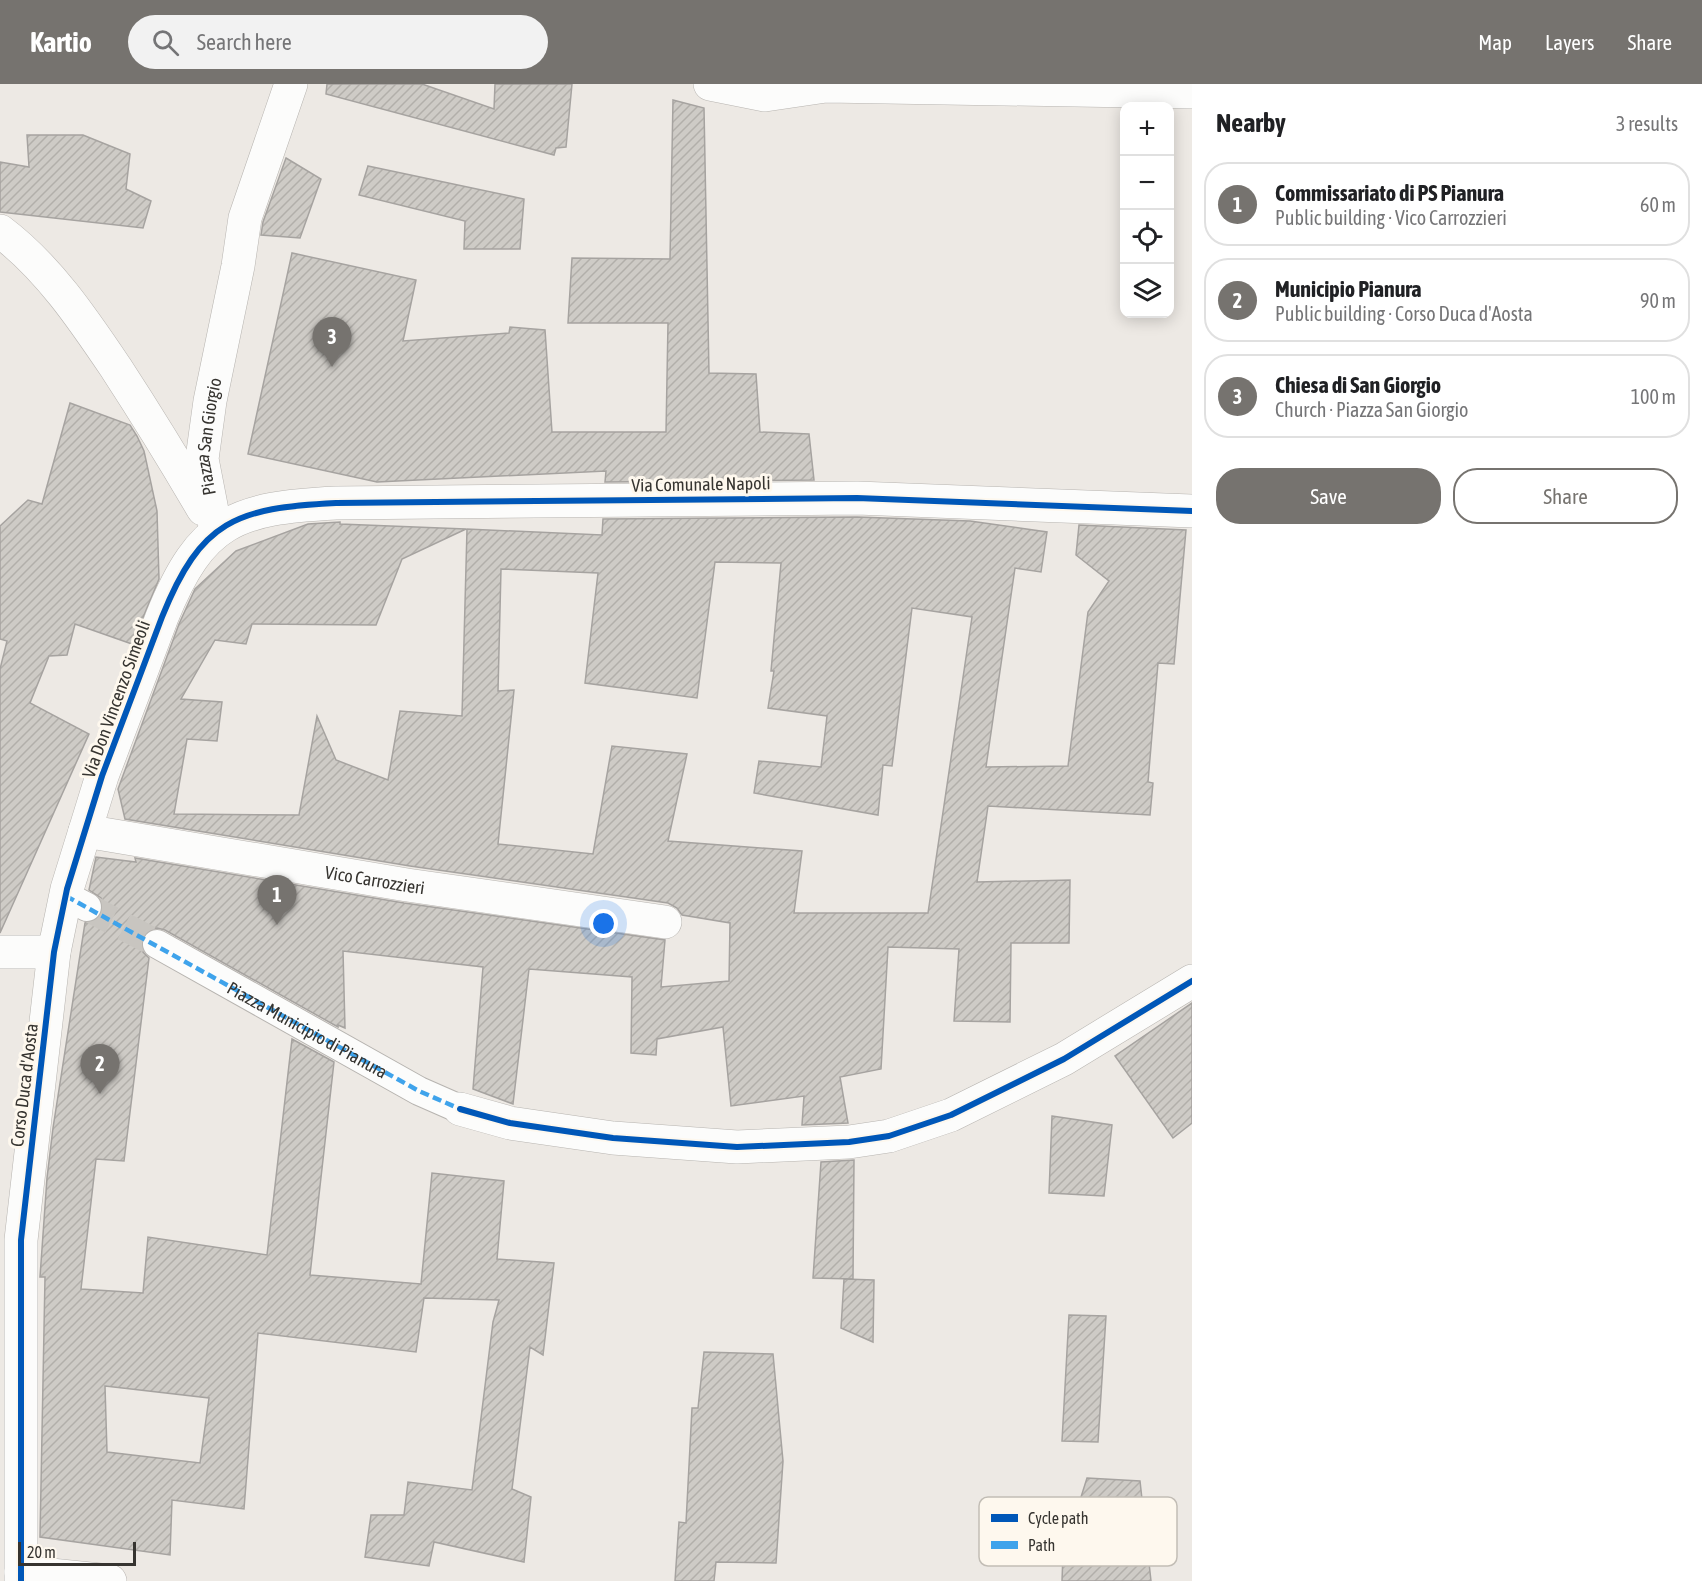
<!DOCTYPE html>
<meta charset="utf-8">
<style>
body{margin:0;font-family:"Asap Condensed",sans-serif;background:#f2f2f2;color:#202124}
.controls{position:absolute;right:18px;top:18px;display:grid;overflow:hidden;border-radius:12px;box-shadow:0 3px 15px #0003}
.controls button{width:54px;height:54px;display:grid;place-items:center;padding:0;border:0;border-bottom:2px solid #e0e0e0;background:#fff;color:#202124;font:30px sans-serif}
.scale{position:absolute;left:18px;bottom:15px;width:118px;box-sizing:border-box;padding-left:6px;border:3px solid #363430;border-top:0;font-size:16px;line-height:21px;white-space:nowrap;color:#363430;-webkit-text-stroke:4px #fef8ee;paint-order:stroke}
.you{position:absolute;left:604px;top:840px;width:21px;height:21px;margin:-15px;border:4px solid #fff;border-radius:50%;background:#1a73e8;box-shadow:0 0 0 9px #1a73e833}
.badge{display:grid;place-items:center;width:39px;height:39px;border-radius:50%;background:#76736f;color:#fff;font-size:20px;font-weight:700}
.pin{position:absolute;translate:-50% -50px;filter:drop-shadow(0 2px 3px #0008)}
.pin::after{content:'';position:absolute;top:32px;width:21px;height:18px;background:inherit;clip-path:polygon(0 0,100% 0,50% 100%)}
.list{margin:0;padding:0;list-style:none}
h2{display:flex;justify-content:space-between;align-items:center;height:78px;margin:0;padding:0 24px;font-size:26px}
h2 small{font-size:20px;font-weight:400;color:#757577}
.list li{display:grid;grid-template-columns:39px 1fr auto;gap:18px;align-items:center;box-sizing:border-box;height:84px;margin:0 12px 12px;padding:0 12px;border:2px solid #e0e0e0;border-radius:24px}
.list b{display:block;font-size:22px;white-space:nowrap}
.list p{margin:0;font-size:20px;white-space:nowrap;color:#757577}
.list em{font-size:20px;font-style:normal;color:#757577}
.actions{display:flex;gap:12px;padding:18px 24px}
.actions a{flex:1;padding:14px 0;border:2px solid #76736f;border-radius:24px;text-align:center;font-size:21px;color:#76736f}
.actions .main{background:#76736f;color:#fff}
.icon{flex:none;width:33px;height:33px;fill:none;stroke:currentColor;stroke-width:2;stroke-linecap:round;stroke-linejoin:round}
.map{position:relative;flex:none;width:1192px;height:1497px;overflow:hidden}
header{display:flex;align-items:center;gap:36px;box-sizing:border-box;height:84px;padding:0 30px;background:#76736f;color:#fff}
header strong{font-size:28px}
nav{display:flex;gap:33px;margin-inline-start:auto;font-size:21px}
.search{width:420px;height:54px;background:#f2f2f2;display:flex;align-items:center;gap:15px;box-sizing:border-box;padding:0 21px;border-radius:33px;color:#757577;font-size:22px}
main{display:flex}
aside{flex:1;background:#fff}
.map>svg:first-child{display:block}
.building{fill:url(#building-hatch);stroke:#a6a3a0;stroke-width:1.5;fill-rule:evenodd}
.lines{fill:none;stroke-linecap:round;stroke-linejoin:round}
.pedestrian-tunnel{stroke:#c8c5c0;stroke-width:28;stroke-dasharray:28 14;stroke-linecap:butt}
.pedestrian-casing{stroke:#b7b4b0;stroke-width:30}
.minor-casing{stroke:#b7b4b0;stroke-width:34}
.pedestrian{stroke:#fcfcfb;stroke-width:28}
.minor{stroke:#fcfcfb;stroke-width:33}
.quiet{stroke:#3fa3eb;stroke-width:4.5;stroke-dasharray:9 4.5;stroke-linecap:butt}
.cycleway-casing{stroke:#fef8ee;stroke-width:10}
.cycleway{stroke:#0057b8;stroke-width:6}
.labels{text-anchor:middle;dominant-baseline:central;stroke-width:6;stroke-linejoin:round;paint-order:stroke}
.street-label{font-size:18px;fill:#363430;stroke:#fef8ee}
.key{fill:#fef8ee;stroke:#c2bdb5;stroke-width:1.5}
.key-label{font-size:16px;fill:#363430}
</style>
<header>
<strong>Kartio</strong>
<div class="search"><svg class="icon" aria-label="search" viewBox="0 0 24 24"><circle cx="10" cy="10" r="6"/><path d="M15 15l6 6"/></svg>Search here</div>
<nav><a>Map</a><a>Layers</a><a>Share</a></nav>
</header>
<main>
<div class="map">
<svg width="1192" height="1497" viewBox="0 0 1192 1497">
<defs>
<pattern id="building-hatch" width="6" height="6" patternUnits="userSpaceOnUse" patternTransform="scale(1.5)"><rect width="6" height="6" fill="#cecbc6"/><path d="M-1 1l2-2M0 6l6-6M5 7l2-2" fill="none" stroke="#b2afaa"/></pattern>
</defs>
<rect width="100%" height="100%" fill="#ede9e4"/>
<g class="building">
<path d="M 327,0 L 422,0 L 494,25 L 495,0 L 572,0 L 566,63 L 556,64 L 554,71 L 326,10 Z"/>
<path d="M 673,16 L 704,24 L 709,289 L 756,290 L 760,348 L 809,350 L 814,396 L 605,398 L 606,387 L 377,398 L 248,370 L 292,169 L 416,196 L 403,257 L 509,249 L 510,243 L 545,246 L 552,348 L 666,348 L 668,239 L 568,239 L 572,174 L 670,175 Z"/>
<path d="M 27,51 L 83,51 L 130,70 L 126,105 L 151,117 L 143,144 L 0,128 L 0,78 L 29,83 Z"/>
<path d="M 286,74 L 321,95 L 300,154 L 261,151 L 263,138 Z"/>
<path d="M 368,82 L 524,115 L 520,165 L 464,165 L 465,137 L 359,111 Z"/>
<path d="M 70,319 L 130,341 L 137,352 L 144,367 L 157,427 L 159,495 L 132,560 L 75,540 L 67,571 L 49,572 L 30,619 L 89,650 L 0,849 L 0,585 L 7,557 L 0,555 L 0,442 L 28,416 L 42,420 Z"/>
<path d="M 857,433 L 970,437 L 1047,448 L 1041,488 L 1015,484 L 986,683 L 1068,682 L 1088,528 L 1109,497 L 1076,471 L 1079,441 L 1186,446 L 1174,580 L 1158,579 L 1148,698 L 1153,699 L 1150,731 L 988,722 L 977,798 L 1070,796 L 1069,859 L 1011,859 L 1010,938 L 954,937 L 959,865 L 888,863 L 881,985 L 840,993 L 848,1039 L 802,1041 L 804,1012 L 731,1022 L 723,943 L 657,955 L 656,971 L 631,969 L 632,893 L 529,885 L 513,1020 L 473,1005 L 483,883 L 343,867 L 345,944 L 338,941 L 338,943 L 165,846 L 157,844 L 149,846 L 143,851 L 141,860 L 143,868 L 149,874 L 124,1077 L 96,1075 L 81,1205 L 143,1209 L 148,1153 L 267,1171 L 292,955 L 334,978 L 310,1191 L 421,1200 L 432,1089 L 504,1097 L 497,1175 L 554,1179 L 543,1271 L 530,1263 L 512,1405 L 531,1413 L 524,1478 L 434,1458 L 429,1482 L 365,1473 L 371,1431 L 404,1431 L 408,1398 L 472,1406 L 493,1238 L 499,1216 L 424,1214 L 416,1268 L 258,1249 L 244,1425 L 172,1416 L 170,1471 L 40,1453 L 45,1193 L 40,1193 L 47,1094 L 53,1044 L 85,839 L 96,837 L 101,831 L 103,823 L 101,814 L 89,806 L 96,773 L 136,778 L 135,774 L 404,819 L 665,856 L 661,903 L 729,897 L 730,839 L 682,831 L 677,824 L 668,819 L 410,782 L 125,735 L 118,705 L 179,540 L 195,505 L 236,467 L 308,440 L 340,438 L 340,440 L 466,445 L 402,475 L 376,541 L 252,540 L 246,560 L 215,556 L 181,615 L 222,618 L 217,657 L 187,655 L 174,730 L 299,731 L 317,632 L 336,676 L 388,696 L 400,627 L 462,632 L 467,445 L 602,451 L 603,435 ZM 715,478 L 781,479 L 771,587 L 774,587 L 768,624 L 827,632 L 821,683 L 759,677 L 754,709 L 878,731 L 883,681 L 892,682 L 912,524 L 972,533 L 928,829 L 794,829 L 802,767 L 668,757 L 687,670 L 612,662 L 593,770 L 498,760 L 514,606 L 498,607 L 501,485 L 598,489 L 585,599 L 697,614 ZM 105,1302 L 209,1314 L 200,1379 L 107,1368 Z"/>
<path d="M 1192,919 L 1192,1039 L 1173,1054 L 1115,972 Z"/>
<path d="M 1052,1032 L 1112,1041 L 1104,1112 L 1049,1109 Z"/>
<path d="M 854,1076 L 853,1195 L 813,1194 L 821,1078 Z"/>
<path d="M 844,1195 L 874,1196 L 873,1258 L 841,1244 Z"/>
<path d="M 1069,1231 L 1106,1232 L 1098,1358 L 1062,1357 Z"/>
<path d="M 704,1268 L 773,1270 L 783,1377 L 776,1479 L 716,1478 L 714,1497 L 675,1497 L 679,1438 L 686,1439 L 692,1324 L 698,1324 Z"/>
<path d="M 1087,1394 L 1140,1397 L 1151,1497 L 1062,1497 L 1063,1470 Z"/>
</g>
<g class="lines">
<path class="pedestrian-tunnel" d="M 87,823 L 157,860"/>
<g class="pedestrian-casing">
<g id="pedestrian">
<path d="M 66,812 L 87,823"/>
<path d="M 157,860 L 419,1007 L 460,1025"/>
</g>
</g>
<g class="minor-casing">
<g id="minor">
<path d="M 710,0 L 765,11 L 826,2 L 1192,8"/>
<path d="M 0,147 C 48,183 83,235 116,284 C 146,330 175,377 203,425"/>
<path id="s1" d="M 216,447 L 202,375 L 210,317 L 238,182 L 245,134 L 291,0"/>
<path id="s2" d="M 85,747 L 407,801 L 665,838"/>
<path d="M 0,868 L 54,868"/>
<path d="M 460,1025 L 510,1039 L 613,1054 L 737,1063 L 849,1058 L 889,1052 L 951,1031 L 1064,975 L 1192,897"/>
<path d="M 21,1488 L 110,1497"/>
<path d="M 21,1497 L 21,1156 L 54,868 L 67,805 L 102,692 L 162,533 C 201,436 236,424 336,419 L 857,414 L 1192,427"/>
</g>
</g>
<use href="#pedestrian" class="pedestrian"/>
<use href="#minor" class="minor"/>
<path class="quiet" id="s3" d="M 66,812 L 419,1007 L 460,1025"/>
<g class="cycleway-casing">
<g id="cycleway">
<path d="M 460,1025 L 510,1039 L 613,1054 L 737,1063 L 849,1058 L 889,1052 L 951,1031 L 1064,975 L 1192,897"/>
<path d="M 21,1497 L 21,1156 L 54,868 L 67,805 L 102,692 L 162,533 C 201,436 236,424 336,419 L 857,414 L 1192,427"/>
</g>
</g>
<use href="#cycleway" class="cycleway"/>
</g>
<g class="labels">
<g class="street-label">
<text stroke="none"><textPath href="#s1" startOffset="96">Piazza San Giorgio</textPath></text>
<text transform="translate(701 400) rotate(-1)">Via Comunale Napoli</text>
<text transform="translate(116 615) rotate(-70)">Via Don Vincenzo Simeoli</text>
<text stroke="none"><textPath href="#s2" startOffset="294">Vico Carrozzieri</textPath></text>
<text stroke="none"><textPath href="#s3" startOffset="276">Piazza Municipio di Pianura</textPath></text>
<text transform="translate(24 1001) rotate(-83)">Corso Duca d'Aosta</text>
</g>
</g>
<rect x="979" y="1413" width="198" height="69" rx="9" class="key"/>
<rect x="991" y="1430" width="27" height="8" fill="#0057b8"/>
<rect x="991" y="1457" width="27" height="8" fill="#3fa3eb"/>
<g class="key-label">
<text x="1028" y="1440">Cycle path</text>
<text x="1028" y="1467">Path</text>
</g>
</svg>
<div class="controls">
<button>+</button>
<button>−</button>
<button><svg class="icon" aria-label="locate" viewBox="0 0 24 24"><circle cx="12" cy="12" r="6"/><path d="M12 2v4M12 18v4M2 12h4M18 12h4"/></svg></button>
<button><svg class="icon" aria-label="layers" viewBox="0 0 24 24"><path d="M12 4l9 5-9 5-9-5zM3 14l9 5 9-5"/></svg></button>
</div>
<div class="scale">20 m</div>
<div class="you"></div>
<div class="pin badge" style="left:277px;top:841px">1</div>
<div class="pin badge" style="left:100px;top:1010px">2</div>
<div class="pin badge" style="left:332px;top:283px">3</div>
</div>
<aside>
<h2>Nearby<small>3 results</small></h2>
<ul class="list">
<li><span class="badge">1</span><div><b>Commissariato di PS Pianura</b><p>Public building · Vico Carrozzieri</p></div><em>60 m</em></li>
<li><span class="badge">2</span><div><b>Municipio Pianura</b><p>Public building · Corso Duca d'Aosta</p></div><em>90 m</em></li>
<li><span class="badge">3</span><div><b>Chiesa di San Giorgio</b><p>Church · Piazza San Giorgio</p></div><em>100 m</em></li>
</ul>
<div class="actions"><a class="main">Save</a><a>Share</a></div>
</aside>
</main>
